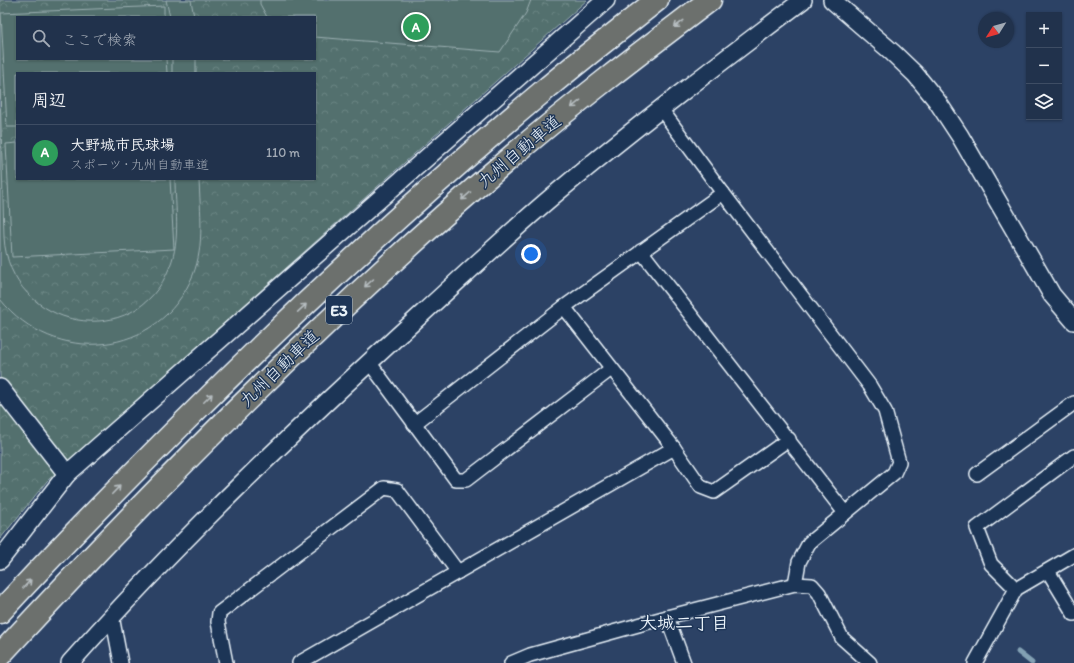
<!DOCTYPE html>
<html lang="ja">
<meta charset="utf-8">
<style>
body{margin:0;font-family:Itim,"Klee One",sans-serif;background:#2d3e56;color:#f1f3f6}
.controls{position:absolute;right:12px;top:12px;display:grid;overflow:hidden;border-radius:0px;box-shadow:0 1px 3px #0004}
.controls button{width:36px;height:36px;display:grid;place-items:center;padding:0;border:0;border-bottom:1px solid #3e4d64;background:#21324c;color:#f1f3f6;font:20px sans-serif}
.compass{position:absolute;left:978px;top:12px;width:36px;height:36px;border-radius:50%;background:#21324c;box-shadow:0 1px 3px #0004;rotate:233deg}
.you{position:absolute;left:531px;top:254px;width:14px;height:14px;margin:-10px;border:3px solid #fff;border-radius:50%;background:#1a73e8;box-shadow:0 0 0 6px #1a73e833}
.badge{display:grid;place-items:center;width:26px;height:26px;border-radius:50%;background:#ffd166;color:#fff;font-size:13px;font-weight:700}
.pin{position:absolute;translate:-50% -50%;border:2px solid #fff;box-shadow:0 1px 4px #0006}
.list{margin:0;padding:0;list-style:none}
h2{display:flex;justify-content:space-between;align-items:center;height:52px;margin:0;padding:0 16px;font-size:17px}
h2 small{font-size:13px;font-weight:400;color:#a2aab5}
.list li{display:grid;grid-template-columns:26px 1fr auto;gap:12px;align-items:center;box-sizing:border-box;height:56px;padding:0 16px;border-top:1px solid #3e4d64}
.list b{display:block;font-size:15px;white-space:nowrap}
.list p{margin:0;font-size:13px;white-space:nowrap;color:#a2aab5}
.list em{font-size:13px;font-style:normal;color:#a2aab5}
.icon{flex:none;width:22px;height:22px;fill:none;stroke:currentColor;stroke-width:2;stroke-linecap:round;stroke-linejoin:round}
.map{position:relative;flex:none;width:1074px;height:663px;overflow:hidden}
.search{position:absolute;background:#21324c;box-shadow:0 1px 3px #0004;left:16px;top:16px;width:300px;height:44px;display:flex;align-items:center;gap:10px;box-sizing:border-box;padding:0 14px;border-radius:0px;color:#a2aab5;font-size:15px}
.panel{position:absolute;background:#21324c;box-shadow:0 1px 3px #0004;left:16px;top:72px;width:300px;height:108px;border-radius:0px}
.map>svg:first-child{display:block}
.park{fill:url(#park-crowns);stroke:#9db0b3;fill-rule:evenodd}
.pitch{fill:#52706e;stroke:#9db0b3}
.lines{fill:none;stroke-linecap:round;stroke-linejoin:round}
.stream{stroke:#83a1b4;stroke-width:5}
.minor-casing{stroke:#e8f1f8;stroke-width:16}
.tertiary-casing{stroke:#e8f1f8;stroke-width:20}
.motorway-casing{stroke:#e8f1f8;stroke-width:25}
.minor{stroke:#1d3557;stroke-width:13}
.tertiary{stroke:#1d3557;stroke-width:17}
.motorway{stroke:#6c706d;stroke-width:22}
.oneway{stroke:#b6bdc0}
.labels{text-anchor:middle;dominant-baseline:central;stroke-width:3;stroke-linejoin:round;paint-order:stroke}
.shield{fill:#1d3557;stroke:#abb9c8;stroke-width:1}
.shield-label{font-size:16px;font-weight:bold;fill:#e8f1f8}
.street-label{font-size:17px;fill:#e8f1f8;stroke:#1d3557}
.neighbourhood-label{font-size:18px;font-weight:bold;fill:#e8f1f8;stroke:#1d3557}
</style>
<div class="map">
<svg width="1074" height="663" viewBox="0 0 1074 663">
<defs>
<pattern id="park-crowns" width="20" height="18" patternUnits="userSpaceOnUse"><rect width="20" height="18" fill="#52706e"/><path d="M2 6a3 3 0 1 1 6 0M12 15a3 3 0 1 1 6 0" fill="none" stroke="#6b8583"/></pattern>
</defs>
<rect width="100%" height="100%" fill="#2c4265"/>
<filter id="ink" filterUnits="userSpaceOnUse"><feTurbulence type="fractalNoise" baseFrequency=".025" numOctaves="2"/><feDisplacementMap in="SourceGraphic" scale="8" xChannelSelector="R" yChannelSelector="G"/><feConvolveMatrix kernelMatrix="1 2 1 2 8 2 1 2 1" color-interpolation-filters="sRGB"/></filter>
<g filter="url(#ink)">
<path class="park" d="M 0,0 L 587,0 L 47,481 L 0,539 ZM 17,17 L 315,17 L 315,59 L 17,59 ZM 17,73 L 315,73 L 315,179 L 17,179 Z"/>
<g class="pitch">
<path d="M 166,0 L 191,0 L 194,17 L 170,17 Z"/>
<path d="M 260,0 L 531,0 L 526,13 L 500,52 L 315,37 L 315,17 L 267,17 L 260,4 Z"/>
<path d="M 164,6 L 164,17 L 17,17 L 17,59 L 166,59 L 167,73 L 17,73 L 17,127 L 7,127 L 1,13 Z"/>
<rect x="172" y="59" width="24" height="14"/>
<path d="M 0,88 L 4,237 C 9,330 137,355 170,266 C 181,239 175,207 175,179 L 199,179 C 200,211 205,245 193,275 C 159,358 54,367 0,299 Z"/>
<path d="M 17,143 L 17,179 L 170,179 L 174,249 L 12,257 L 6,144 Z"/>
</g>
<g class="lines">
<path class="stream" d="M 1018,652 L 1032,663"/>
<g class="minor-casing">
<g id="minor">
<path d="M 661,109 L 723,193 L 870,386 L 885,411 L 899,462 L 894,473 L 809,543 L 799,562 L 795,584"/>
<path d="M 641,251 L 845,513"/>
<path d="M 564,307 L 674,448 L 701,487 L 714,492 L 789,439"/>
<path d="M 369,362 L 456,480 L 466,480 L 611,369"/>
<path d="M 414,424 L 564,307 L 723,193"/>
<path d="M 977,474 L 1074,403"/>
<path d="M 1048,571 L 1074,614"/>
<path d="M 1016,589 L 991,564 L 977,528 L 1074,456"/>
<path d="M 112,616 L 121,663"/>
<path d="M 667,617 L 684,663"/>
<path d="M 226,663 L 218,622 L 219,613 L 384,488 L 397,490 L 458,572"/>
<path d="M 299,663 L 674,448"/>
<path d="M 511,663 L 530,655 L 667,617 L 795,584 L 812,585 L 819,593 L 842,638 L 870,663"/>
<path d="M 975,663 L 1016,589 L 1074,555"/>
</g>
</g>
<g class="tertiary-casing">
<g id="tertiary">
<path d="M 832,0 L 892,52 L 915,74 L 937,101 L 960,136 L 1052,295 L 1074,321"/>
<path d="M 0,388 L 67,474"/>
<path d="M 0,560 L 67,474 L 606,0"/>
<path d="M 70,663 C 180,539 300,425 423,313 C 468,272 513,229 560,190 C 639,124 721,62 803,0"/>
</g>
</g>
<g class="motorway-casing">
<g id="motorway">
<path d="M 0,612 C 59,548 120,486 182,424 C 297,309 416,198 541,93 C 579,61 618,31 657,0"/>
<path d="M 0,655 C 160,482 325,316 504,163 C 570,106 640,53 710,0"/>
</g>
</g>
<use href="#minor" class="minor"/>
<use href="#tertiary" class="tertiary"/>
<use href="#motorway" class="motorway"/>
</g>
<defs><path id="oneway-shaft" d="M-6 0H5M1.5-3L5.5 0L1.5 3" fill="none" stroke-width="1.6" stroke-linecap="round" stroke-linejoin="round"/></defs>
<g class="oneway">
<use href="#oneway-shaft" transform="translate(679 24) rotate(143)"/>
<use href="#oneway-shaft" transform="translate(576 104) rotate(141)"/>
<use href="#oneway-shaft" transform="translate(466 196) rotate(139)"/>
<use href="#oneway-shaft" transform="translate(369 283) rotate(138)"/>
<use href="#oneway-shaft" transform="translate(302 308) rotate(-43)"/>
<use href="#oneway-shaft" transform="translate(208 398) rotate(-45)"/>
<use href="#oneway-shaft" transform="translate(116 490) rotate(-46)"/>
<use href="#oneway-shaft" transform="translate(27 584) rotate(-46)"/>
</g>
</g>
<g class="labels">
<rect class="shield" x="326" y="296" width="26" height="28" rx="3"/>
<g class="shield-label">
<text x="339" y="310">E3</text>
</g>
<g class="street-label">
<text transform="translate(519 151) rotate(-40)">九州自動車道</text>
<text transform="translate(279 368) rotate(-44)">九州自動車道</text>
</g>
<g class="neighbourhood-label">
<text x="684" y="623">大城二丁目</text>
</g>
</g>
</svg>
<div class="controls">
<button>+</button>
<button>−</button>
<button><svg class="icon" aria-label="layers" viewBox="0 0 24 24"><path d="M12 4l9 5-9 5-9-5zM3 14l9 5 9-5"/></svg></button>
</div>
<svg class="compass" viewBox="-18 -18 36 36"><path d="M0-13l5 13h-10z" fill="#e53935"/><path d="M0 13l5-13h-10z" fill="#a2aab5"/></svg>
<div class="you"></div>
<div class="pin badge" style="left:416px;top:27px;background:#2e9e5b">A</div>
<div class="search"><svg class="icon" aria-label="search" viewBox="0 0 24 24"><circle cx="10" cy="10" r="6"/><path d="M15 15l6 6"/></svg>ここで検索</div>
<section class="panel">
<h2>周辺<small></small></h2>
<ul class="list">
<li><span class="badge" style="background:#2e9e5b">A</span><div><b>大野城市民球場</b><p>スポーツ · 九州自動車道</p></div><em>110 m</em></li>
</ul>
</section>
</div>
